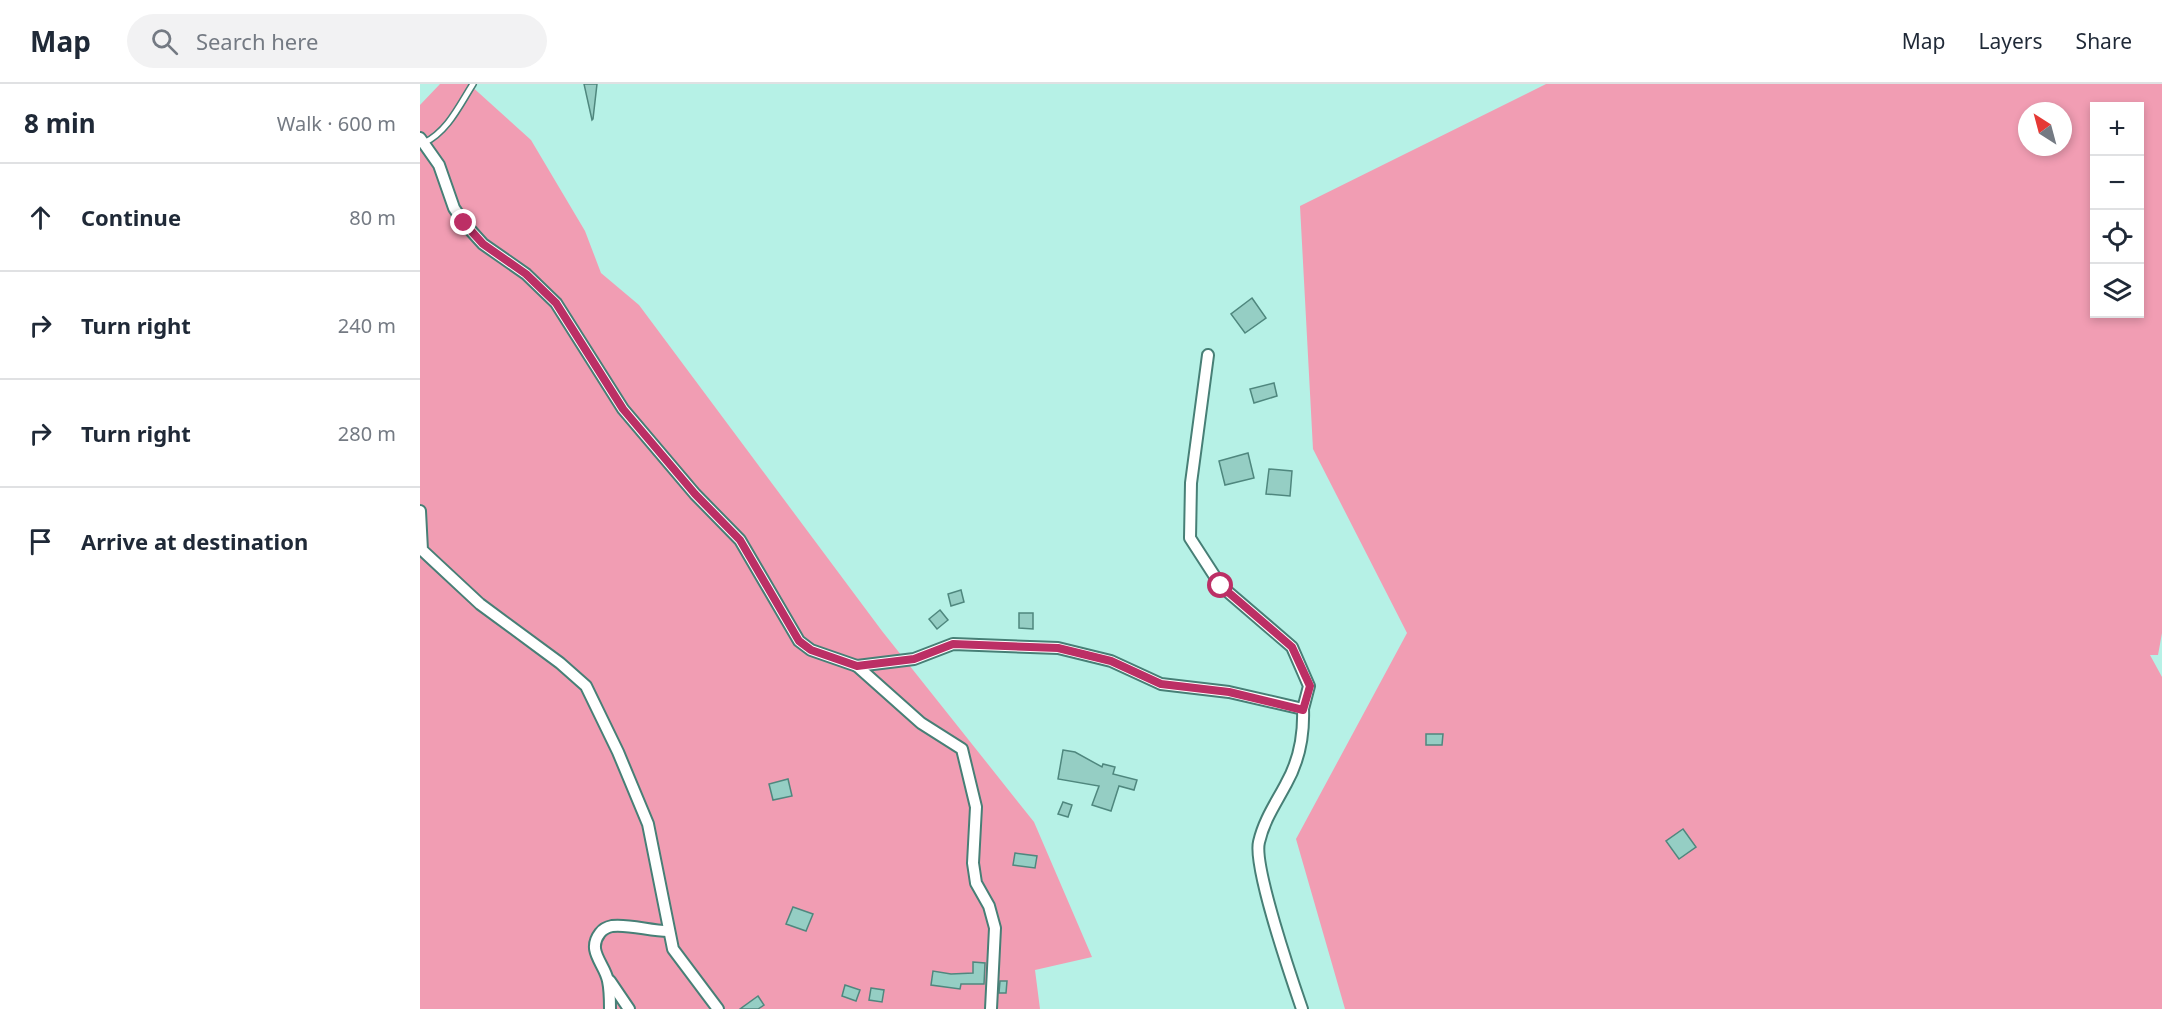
<!DOCTYPE html>
<meta charset="utf-8">
<style>
body{margin:0;font-family:"Noto Sans",sans-serif;background:#f2f2f3;color:#1f2937}
.controls{position:absolute;right:18px;top:18px;display:grid;overflow:hidden;border-radius:0px;box-shadow:0 3px 9px #0003}
.controls button{width:54px;height:54px;display:grid;place-items:center;padding:0;border:0;border-bottom:2px solid #e0e1e3;background:#fff;color:#1f2937;font:30px sans-serif}
.compass{position:absolute;left:1598px;top:18px;width:54px;height:54px;border-radius:50%;background:#fff;box-shadow:0 3px 9px #0003;rotate:324deg}
.stop{position:absolute;width:18px;height:18px;margin:-14px;border:4px solid #bc2f65;border-radius:50%;background:#fff}
.stop.end{background:#bc2f65;border-color:#fff;box-shadow:0 2px 6px #0008}
.list{margin:0;padding:0;list-style:none}
h2{display:flex;justify-content:space-between;align-items:center;height:78px;margin:0;padding:0 24px;font-size:26px}
h2 small{font-size:20px;font-weight:400;color:#747a83}
.list li{display:grid;grid-template-columns:39px 1fr auto;gap:18px;align-items:center;box-sizing:border-box;height:108px;padding:0 24px;border-top:2px solid #e0e1e3}
.list b{display:block;font-size:22px;white-space:nowrap}
.list em{font-size:20px;font-style:normal;color:#747a83}
.icon{flex:none;width:33px;height:33px;fill:none;stroke:currentColor;stroke-width:2;stroke-linecap:round;stroke-linejoin:round}
.map{position:relative;flex:none;width:1742px;height:925px;overflow:hidden}
header{display:flex;align-items:center;gap:36px;box-sizing:border-box;height:84px;padding:0 30px;background:#fff;border-bottom:2px solid #e0e1e3}
header strong{font-size:28px}
nav{display:flex;gap:33px;margin-inline-start:auto;font-size:21px}
.search{width:420px;height:54px;background:#f2f2f3;display:flex;align-items:center;gap:15px;box-sizing:border-box;padding:0 21px;border-radius:33px;color:#747a83;font-size:22px}
main{display:flex}
aside{flex:1;background:#fff}
.map>svg:first-child{display:block}
.green{fill:#f19db3;fill-rule:evenodd}
.building{fill:#95cec4;stroke:#4f877e;stroke-width:1.5}
.lines{fill:none;stroke-linecap:round;stroke-linejoin:round}
.lane-casing{stroke:#477f76;stroke-width:8}
.street-casing{stroke:#477f76;stroke-width:14}
.lane{stroke:#fff;stroke-width:5}
.street{stroke:#fff;stroke-width:10}
.route{stroke:#bc2f65;stroke-width:8}
</style>
<header>
<strong>Map</strong>
<div class="search"><svg class="icon" aria-label="search" viewBox="0 0 24 24"><circle cx="10" cy="10" r="6"/><path d="M15 15l6 6"/></svg>Search here</div>
<nav><a>Map</a><a>Layers</a><a>Share</a></nav>
</header>
<main>
<aside>
<h2>8 min<small>Walk · 600 m</small></h2>
<ul class="list">
<li><svg class="icon" aria-label="ahead" viewBox="0 0 24 24"><path d="M12 20V5M6 11l6-6 6 6"/></svg><div><b>Continue</b></div><em>80 m</em></li>
<li><svg class="icon" aria-label="right" viewBox="0 0 24 24"><path d="M7 20v-9h11M14 6l5 5-5 5"/></svg><div><b>Turn right</b></div><em>240 m</em></li>
<li><svg class="icon" aria-label="right" viewBox="0 0 24 24"><path d="M7 20v-9h11M14 6l5 5-5 5"/></svg><div><b>Turn right</b></div><em>280 m</em></li>
<li><svg class="icon" aria-label="arrive" viewBox="0 0 24 24"><path d="M6 21V4h12l-3 4 3 4H6"/></svg><div><b>Arrive at destination</b></div></li>
</ul>
</aside>
<div class="map">
<svg width="1742" height="925" viewBox="0 0 1742 925">
<rect width="100%" height="100%" fill="#b6f1e6"/>
<g class="green">
<path d="M 20,0 L 49,0 L 111,56 L 165,147 L 181,189 L 219,221 L 462,547 L 614,738 L 672,873 L 615,886 L 620,925 L 0,925 L 0,21 Z"/>
<path d="M 1126,0 L 1742,0 L 1742,549 L 1738,571 L 1730,571 L 1742,593 L 1742,925 L 925,925 L 876,755 L 987,549 L 893,365 L 880,122 ZM 1674,22 L 1720,22 L 1720,230 L 1674,230 ZM 1607,27 L 1643,27 L 1643,63 L 1607,63 Z"/>
</g>
<g class="building">
<path d="M 164,0 L 177,0 L 173,35 L 172,36 Z"/>
<path d="M 832,214 L 846,234 L 825,249 L 811,230 Z"/>
<path d="M 854,299 L 857,312 L 834,319 L 830,305 Z"/>
<path d="M 828,369 L 834,394 L 805,401 L 799,377 Z"/>
<path d="M 849,385 L 872,387 L 870,412 L 846,410 Z"/>
<path d="M 541,506 L 544,518 L 531,522 L 528,510 Z"/>
<path d="M 520,526 L 528,536 L 517,545 L 509,535 Z"/>
<path d="M 599,529 L 613,529 L 613,545 L 599,544 Z"/>
<path d="M 1006,650 L 1023,650 L 1022,661 L 1006,661 Z"/>
<path d="M 643,666 L 655,668 L 682,683 L 683,680 L 695,683 L 693,690 L 717,696 L 714,706 L 699,702 L 691,727 L 672,721 L 679,702 L 638,695 Z"/>
<path d="M 368,695 L 372,712 L 353,716 L 349,700 Z"/>
<path d="M 643,718 L 652,721 L 648,733 L 638,730 Z"/>
<path d="M 1263,745 L 1276,763 L 1259,775 L 1246,757 Z"/>
<path d="M 595,769 L 617,772 L 615,784 L 593,781 Z"/>
<path d="M 373,823 L 393,830 L 386,847 L 366,840 Z"/>
<path d="M 553,878 L 565,879 L 564,900 L 541,900 L 540,905 L 511,901 L 513,887 L 531,890 L 553,889 Z"/>
<path d="M 580,897 L 587,897 L 586,909 L 579,909 Z"/>
<path d="M 425,901 L 440,906 L 436,917 L 422,912 Z"/>
<path d="M 451,904 L 464,906 L 462,918 L 449,916 Z"/>
<path d="M 338,912 L 344,921 L 338,925 L 320,925 Z"/>
</g>
<g class="lines">
<g class="lane-casing">
<path id="lane" d="M 4,59 C 28,47 39,22 53,0"/>
</g>
<g class="street-casing">
<g id="street">
<path d="M 0,54 L 19,81 L 34,124 L 44,139 L 63,160 L 106,190 L 136,219 L 203,325 L 275,410 L 320,456 L 379,557 L 391,566 L 437,582 L 494,575 L 533,560 L 638,564 L 691,577 L 741,600 L 809,608 L 883,625 L 889,602 L 872,563 L 801,502 L 770,454 L 771,399 L 788,271"/>
<path d="M 0,427 L 2,466 L 60,520 L 140,579 L 166,602 L 198,668 L 228,740 L 253,865 L 298,925"/>
<path d="M 437,582 L 501,639 L 542,665 L 556,723 L 553,779 L 556,799 L 569,822 L 575,844 L 571,925"/>
<path d="M 190,897 L 209,925"/>
<path d="M 190,925 C 190,916 190,906 188,897 C 185,880 166,867 180,849 C 183,845 187,843 192,842 C 210,840 230,847 248,847"/>
<path d="M 882,925 C 872,896 833,782 839,758 C 844,736 856,719 866,700 C 879,677 884,652 883,625"/>
</g>
</g>
<use href="#lane" class="lane"/>
<use href="#street" class="street"/>
</g>
<g class="lines">
<path class="route" d="M 44,139 L 63,160 L 106,190 L 136,219 L 203,325 L 275,410 L 320,456 L 379,557 L 391,566 L 437,582 L 494,575 L 533,560 L 638,564 L 691,577 L 741,600 L 809,608 L 883,626 L 890,602 L 872,563 L 801,502"/>
</g>
</svg>
<div class="controls">
<button>+</button>
<button>−</button>
<button><svg class="icon" aria-label="locate" viewBox="0 0 24 24"><circle cx="12" cy="12" r="6"/><path d="M12 2v4M12 18v4M2 12h4M18 12h4"/></svg></button>
<button><svg class="icon" aria-label="layers" viewBox="0 0 24 24"><path d="M12 4l9 5-9 5-9-5zM3 14l9 5 9-5"/></svg></button>
</div>
<svg class="compass" viewBox="-18 -18 36 36"><path d="M0-13l5 13h-10z" fill="#e53935"/><path d="M0 13l5-13h-10z" fill="#747a83"/></svg>
<div class="stop" style="left:801px;top:502px"></div>
<div class="stop end" style="left:44px;top:139px"></div>
</div>
</main>
